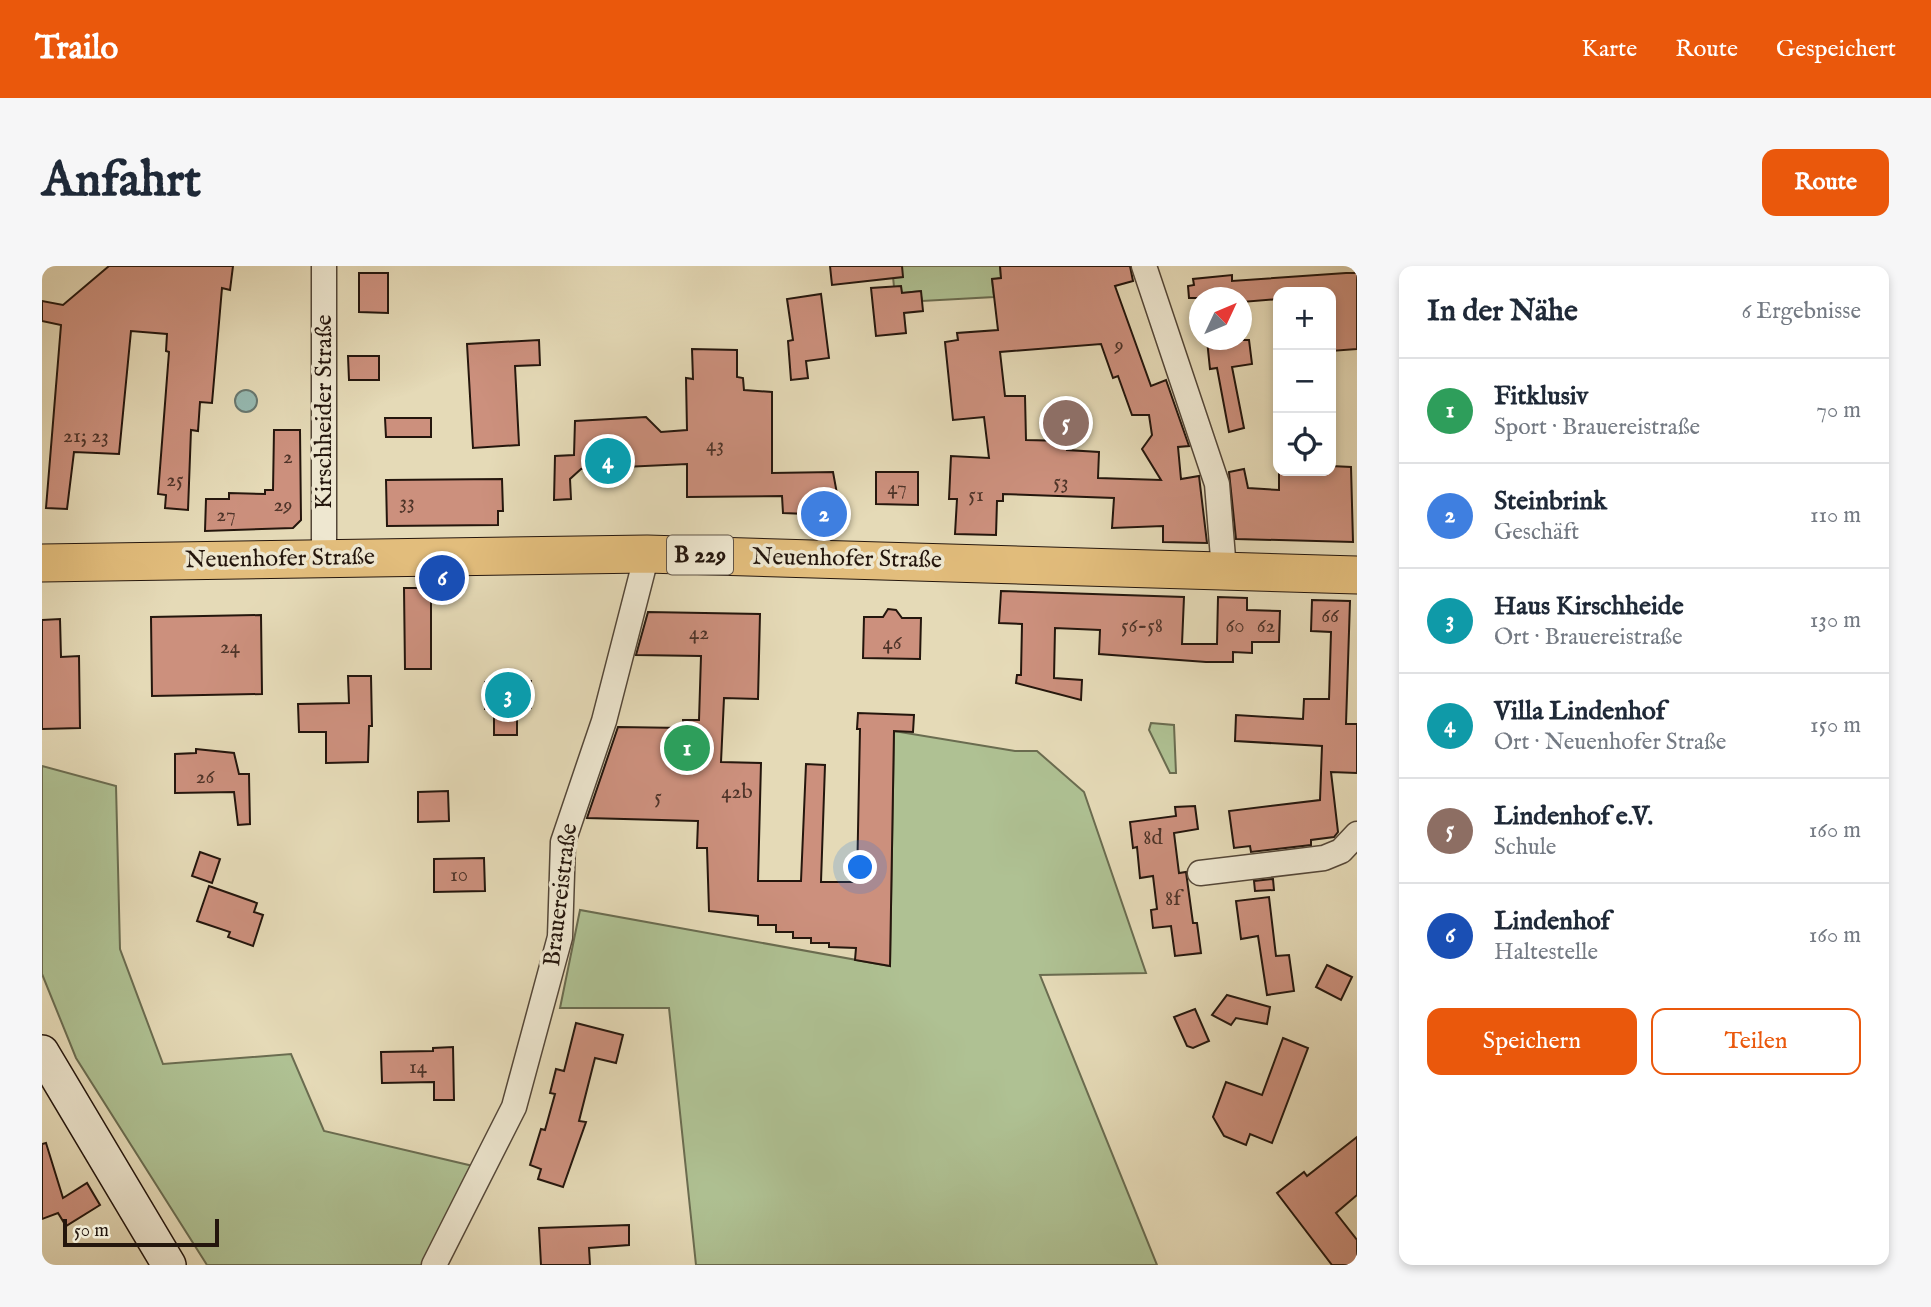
<!DOCTYPE html>
<html lang="de">
<meta charset="utf-8">
<style>
body{margin:0;font-family:"IM FELL English",serif;background:#f6f6f7;color:#1f2937}
.controls{position:absolute;right:21px;top:21px;display:grid;overflow:hidden;border-radius:14px;box-shadow:0 4px 10px #0003}
.controls button{width:63px;height:63px;display:grid;place-items:center;padding:0;border:0;border-bottom:2px solid #e0e1e3;background:#fff;color:#1f2937;font:35px sans-serif}
.compass{position:absolute;left:1147px;top:21px;width:63px;height:63px;border-radius:50%;background:#fff;box-shadow:0 4px 10px #0003;rotate:46deg}
.scale{position:absolute;left:21px;bottom:18px;width:156px;box-sizing:border-box;padding-left:7px;border:4px solid #24160d;border-top:0;font-size:19px;line-height:24px;white-space:nowrap;color:#24160d;-webkit-text-stroke:5px #eee7d0;paint-order:stroke}
.you{position:absolute;left:819px;top:602px;width:24px;height:24px;margin:-18px;border:5px solid #fff;border-radius:50%;background:#1a73e8;box-shadow:0 0 0 10px #1a73e833}
.badge{display:grid;place-items:center;width:46px;height:46px;border-radius:50%;background:#ea580c;color:#fff;font-size:23px;font-weight:700}
.pin{position:absolute;translate:-50% -50%;border:4px solid #fff;box-shadow:0 2px 7px #0006}
.list{margin:0;padding:0;list-style:none}
h2{display:flex;justify-content:space-between;align-items:center;height:91px;margin:0;padding:0 28px;font-size:30px}
h2 small{font-size:23px;font-weight:400;color:#747a83}
.list li{display:grid;grid-template-columns:46px 1fr auto;gap:21px;align-items:center;box-sizing:border-box;height:105px;padding:0 28px;border-top:2px solid #e0e1e3}
.list b{display:block;font-size:26px;white-space:nowrap}
.list p{margin:0;font-size:23px;white-space:nowrap;color:#747a83}
.list em{font-size:23px;font-style:normal;color:#747a83}
.actions{display:flex;gap:14px;padding:21px 28px}
.actions a{flex:1;padding:16px 0;border:2px solid #ea580c;border-radius:14px;text-align:center;font-size:24px;color:#ea580c}
.actions .main{background:#ea580c;color:#fff}
.icon{flex:none;width:38px;height:38px;fill:none;stroke:currentColor;stroke-width:2;stroke-linecap:round;stroke-linejoin:round}
.map{position:relative;flex:none;width:1315px;height:999px;overflow:hidden;border-radius:14px}
header{display:flex;align-items:center;gap:42px;box-sizing:border-box;height:98px;padding:0 35px;background:#ea580c;color:#fff}
header strong{font-size:33px}
nav{display:flex;gap:38px;margin-inline-start:auto;font-size:24px}
.intro{display:flex;align-items:center;justify-content:space-between;box-sizing:border-box;height:168px;padding:0 42px}
h1{margin:0;font-size:49px}
.button{padding:18px 32px;border-radius:14px;background:#ea580c;color:#fff;font-size:24px;font-weight:700}
main{display:flex;gap:42px;padding:0 42px}
aside{flex:1;background:#fff;border-radius:14px;box-shadow:0 4px 10px #0003}
.map>svg:first-child{display:block}
.green{fill:#afc193;stroke:#6a6c50;stroke-width:2}
.water{fill:#96bab2;stroke:#687870;stroke-width:2}
.building{fill:#cc907d;stroke:#24160d;stroke-width:2;fill-rule:evenodd}
.lines{fill:none;stroke-linecap:round;stroke-linejoin:round}
.street-casing{stroke:#544738;stroke-width:27}
.secondary-casing{stroke:#24160d;stroke-width:36}
.primary-casing{stroke:#24160d;stroke-width:39}
.street{stroke:#eee7d0;stroke-width:24}
.secondary{stroke:#eee7d0;stroke-width:33}
.primary{stroke:#e2bd7c;stroke-width:37}
.labels{text-anchor:middle;dominant-baseline:central;stroke-width:7;stroke-linejoin:round;paint-order:stroke}
.number-label{font-size:21px;fill:#4e3429}
.shield{fill:#eee7d0;stroke:#615548;stroke-width:2}
.shield-label{font-size:23px;font-weight:bold;fill:#24160d}
.street-label{font-size:24px;fill:#24160d;stroke:#eee7d0}
</style>
<header>
<strong>Trailo</strong>
<nav><a>Karte</a><a>Route</a><a>Gespeichert</a></nav>
</header>
<div class="intro"><h1>Anfahrt</h1><a class="button">Route</a></div>
<main>
<div class="map">
<svg width="1315" height="999" viewBox="0 0 1315 999">
<rect width="100%" height="100%" fill="#e5dab7"/>
<filter id="stains"><feTurbulence type="fractalNoise" baseFrequency=".00286" numOctaves="4"/><feColorMatrix values="0 0 0 0 .2 0 0 0 0 .09 0 0 0 0 .02 0 0 0 .5 -.17"/></filter>
<radialGradient id="worn" r=".72"><stop offset=".6" stop-color="#630" stop-opacity="0"/><stop offset="1" stop-color="#630" stop-opacity=".3"/></radialGradient>
<g class="green">
<path d="M 850,0 L 958,0 L 959,12 L 950,14 L 952,31 L 880,35 L 878,25 L 860,27 L 852,21 Z"/>
<path d="M 1109,457 L 1132,459 L 1134,507 L 1128,507 L 1107,464 Z"/>
<path d="M 852,465 L 973,485 L 995,485 L 1042,526 L 1104,707 L 998,709 L 1115,999 L 654,999 L 627,742 L 518,742 L 538,644 L 848,700 Z"/>
<path d="M 0,500 L 74,520 L 78,683 L 121,798 L 249,788 L 282,865 L 431,900 L 381,999 L 165,999 L 34,792 L 0,708 Z"/>
</g>
<circle class="water" cx="204" cy="135" r="11"/>
<g class="building">
<path d="M 67,0 L 191,0 L 188,24 L 180,22 L 170,137 L 158,136 L 156,165 L 149,164 L 146,244 L 123,242 L 124,229 L 116,228 L 127,86 L 124,85 L 125,68 L 89,65 L 77,188 L 32,186 L 25,243 L 4,242 L 19,59 L 0,55 L 0,35 L 21,39 Z"/>
<path d="M 788,0 L 860,0 L 861,11 L 790,19 Z"/>
<path d="M 958,0 L 1088,0 L 1091,15 L 1073,20 L 1109,120 L 1124,114 L 1147,180 L 1136,181 L 1139,213 L 1157,210 L 1165,277 L 1121,276 L 1121,260 L 1070,262 L 1072,232 L 961,228 L 961,235 L 955,235 L 954,269 L 913,268 L 915,233 L 907,233 L 909,190 L 947,192 L 942,151 L 911,154 L 903,76 L 916,74 L 915,67 L 956,64 L 950,13 L 959,12 ZM 1059,78 L 1071,112 L 1076,110 L 1090,149 L 1107,149 L 1110,169 L 1100,183 L 1119,214 L 1056,212 L 1057,186 L 1025,184 L 1026,175 L 984,174 L 983,130 L 963,130 L 958,86 Z"/>
<path d="M 317,7 L 346,7 L 346,47 L 317,46 Z"/>
<path d="M 1304,7 L 1315,7 L 1315,83 L 1289,85 L 1289,26 L 1236,26 L 1236,33 L 1200,36 L 1200,32 L 1147,32 L 1146,20 L 1152,19 L 1151,13 L 1190,9 L 1190,15 Z"/>
<path d="M 859,20 L 860,27 L 879,25 L 881,45 L 862,47 L 864,67 L 834,70 L 829,22 Z"/>
<path d="M 779,28 L 787,92 L 764,95 L 766,112 L 749,114 L 746,75 L 751,74 L 745,33 Z"/>
<path d="M 497,74 L 498,99 L 473,100 L 477,179 L 431,182 L 425,78 Z"/>
<path d="M 1165,74 L 1207,74 L 1210,98 L 1190,101 L 1202,162 L 1187,166 L 1175,102 L 1168,103 Z"/>
<path d="M 650,83 L 695,84 L 695,111 L 701,112 L 702,124 L 730,126 L 730,207 L 791,206 L 798,244 L 793,256 L 777,260 L 765,248 L 741,247 L 740,230 L 645,231 L 645,198 L 539,203 L 528,213 L 529,233 L 512,234 L 513,190 L 532,189 L 533,155 L 604,151 L 619,166 L 645,164 L 644,112 L 651,113 Z"/>
<path d="M 306,90 L 337,90 L 337,114 L 307,114 Z"/>
<path d="M 343,152 L 389,152 L 389,171 L 344,171 Z"/>
<path d="M 232,164 L 258,164 L 259,254 L 251,262 L 163,265 L 164,233 L 187,233 L 187,227 L 223,228 L 223,224 L 231,224 Z"/>
<path d="M 1289,200 L 1309,201 L 1311,276 L 1194,273 L 1187,206 L 1202,203 L 1206,222 L 1237,224 L 1237,205 L 1289,205 Z"/>
<path d="M 834,206 L 876,206 L 876,239 L 834,238 Z"/>
<path d="M 460,213 L 461,245 L 456,245 L 456,259 L 345,260 L 344,214 Z"/>
<path d="M 362,322 L 389,322 L 389,403 L 363,403 Z"/>
<path d="M 959,325 L 1142,331 L 1140,378 L 1175,378 L 1176,331 L 1205,332 L 1205,344 L 1238,345 L 1237,376 L 1210,376 L 1210,387 L 1191,386 L 1191,396 L 1164,396 L 1057,388 L 1058,364 L 1013,362 L 1012,412 L 1040,414 L 1039,434 L 974,417 L 975,409 L 979,409 L 980,358 L 957,357 Z"/>
<path d="M 1270,334 L 1308,335 L 1304,458 L 1315,458 L 1315,507 L 1289,506 L 1296,566 L 1292,571 L 1269,574 L 1269,579 L 1209,586 L 1208,580 L 1192,582 L 1187,545 L 1278,534 L 1280,480 L 1193,475 L 1194,449 L 1261,453 L 1262,433 L 1287,433 L 1289,366 L 1269,365 Z"/>
<path d="M 846,343 L 854,344 L 860,352 L 879,352 L 878,393 L 821,392 L 822,351 L 841,351 Z"/>
<path d="M 606,346 L 718,348 L 716,433 L 682,432 L 679,496 L 719,497 L 716,615 L 759,615 L 764,498 L 783,499 L 779,616 L 815,616 L 818,463 L 815,463 L 816,447 L 872,449 L 871,466 L 852,465 L 848,700 L 813,694 L 814,682 L 787,681 L 787,677 L 769,677 L 769,672 L 751,672 L 751,666 L 734,666 L 734,659 L 716,659 L 716,650 L 667,645 L 665,582 L 655,582 L 656,555 L 545,552 L 576,461 L 641,462 L 641,454 L 657,454 L 659,390 L 594,389 Z"/>
<path d="M 219,349 L 220,428 L 110,430 L 109,351 Z"/>
<path d="M 18,353 L 19,391 L 37,390 L 38,462 L 0,463 L 0,354 Z"/>
<path d="M 306,410 L 329,410 L 330,460 L 327,460 L 326,496 L 284,497 L 284,466 L 257,466 L 256,438 L 307,437 Z"/>
<path d="M 489,415 L 489,442 L 475,443 L 475,469 L 452,469 L 452,443 L 443,443 L 443,416 Z"/>
<path d="M 154,483 L 192,487 L 197,508 L 207,508 L 208,558 L 196,559 L 192,526 L 133,527 L 133,488 L 154,487 Z"/>
<path d="M 406,525 L 407,555 L 376,556 L 376,526 Z"/>
<path d="M 1153,540 L 1156,563 L 1132,567 L 1137,607 L 1144,606 L 1151,657 L 1155,657 L 1159,687 L 1133,690 L 1129,660 L 1111,662 L 1109,644 L 1115,643 L 1111,610 L 1098,612 L 1095,581 L 1091,582 L 1088,556 L 1134,550 L 1133,541 Z"/>
<path d="M 158,586 L 178,593 L 170,617 L 150,610 Z"/>
<path d="M 442,592 L 443,625 L 392,626 L 392,593 Z"/>
<path d="M 1231,613 L 1232,624 L 1213,625 L 1212,615 Z"/>
<path d="M 167,620 L 215,637 L 212,646 L 221,649 L 211,680 L 186,671 L 188,666 L 155,655 Z"/>
<path d="M 1227,631 L 1234,690 L 1247,689 L 1252,725 L 1225,729 L 1216,670 L 1199,673 L 1194,635 Z"/>
<path d="M 1285,699 L 1310,711 L 1299,734 L 1274,721 Z"/>
<path d="M 1185,729 L 1228,741 L 1225,758 L 1194,752 L 1189,759 L 1170,749 Z"/>
<path d="M 1153,743 L 1167,775 L 1151,782 L 1145,780 L 1132,751 Z"/>
<path d="M 534,757 L 581,769 L 574,797 L 553,792 L 537,855 L 544,856 L 521,921 L 496,913 L 499,903 L 488,899 L 499,863 L 503,864 L 513,828 L 508,827 L 514,803 L 522,805 Z"/>
<path d="M 1241,772 L 1266,782 L 1230,877 L 1208,868 L 1204,879 L 1182,870 L 1171,851 L 1184,816 L 1220,829 Z"/>
<path d="M 411,781 L 412,834 L 392,834 L 392,816 L 340,817 L 339,786 L 391,785 L 391,782 Z"/>
<path d="M 1315,871 L 1315,929 L 1294,947 L 1315,974 L 1315,999 L 1290,999 L 1235,927 L 1262,906 L 1265,910 Z"/>
<path d="M 4,877 L 21,932 L 45,917 L 58,939 L 24,960 L 16,947 L 0,953 L 0,878 Z"/>
<path d="M 587,959 L 587,979 L 547,982 L 548,999 L 499,999 L 497,962 Z"/>
</g>
<g class="lines">
<g class="street-casing">
<g id="street">
<path d="M 1102,0 L 1175,218 L 1182,304"/>
<path d="M 282,293 L 282,0"/>
<path d="M 1158,607 L 1282,592 L 1299,585 L 1315,568"/>
<path d="M 392,999 L 472,841 L 518,671 L 521,576 L 562,455 L 605,288"/>
</g>
</g>
<g class="secondary-casing">
<path id="secondary" d="M 0,786 L 127,999"/>
</g>
<g class="primary-casing">
<path id="primary" d="M 0,297 L 605,288 L 1315,309"/>
</g>
<use href="#street" class="street"/>
<use href="#secondary" class="secondary"/>
<use href="#primary" class="primary"/>
</g>
<g class="labels">
<g class="number-label">
<text x="1077" y="79">9</text>
<text x="44" y="170">21; 23</text>
<text x="673" y="179">43</text>
<text x="246" y="191">2</text>
<text x="133" y="214">25</text>
<text x="1019" y="216">53</text>
<text x="855" y="222">47</text>
<text x="934" y="229">51</text>
<text x="365" y="236">33</text>
<text x="241" y="239">29</text>
<text x="184" y="249">27</text>
<text x="1288" y="350">66</text>
<text x="1100" y="360">56-58</text>
<text x="1193" y="360">60</text>
<text x="1224" y="360">62</text>
<text x="657" y="367">42</text>
<text x="850" y="377">46</text>
<text x="188" y="381">24</text>
<text x="163" y="511">26</text>
<text x="695" y="526">42b</text>
<text x="616" y="531">5</text>
<text x="1111" y="572">8d</text>
<text x="417" y="609">10</text>
<text x="1131" y="633">8f</text>
<text x="376" y="801">14</text>
</g>
<rect class="shield" x="625" y="269.5" width="66" height="39" rx="5"/>
<g class="shield-label">
<text x="658" y="289">B 229</text>
</g>
<g class="street-label">
<text transform="translate(282 146) rotate(-90)">Kirschheider Straße</text>
<text transform="translate(238 293) rotate(-1)">Neuenhofer Straße</text>
<text transform="translate(805 293) rotate(1)">Neuenhofer Straße</text>
<text transform="translate(519 629) rotate(-83)">Brauereistraße</text>
</g>
</g>
<rect width="100%" height="100%" filter="url(#stains)"/>
<rect width="100%" height="100%" fill="url(#worn)"/>
</svg>
<div class="controls">
<button>+</button>
<button>−</button>
<button><svg class="icon" aria-label="locate" viewBox="0 0 24 24"><circle cx="12" cy="12" r="6"/><path d="M12 2v4M12 18v4M2 12h4M18 12h4"/></svg></button>
</div>
<svg class="compass" viewBox="-18 -18 36 36"><path d="M0-13l5 13h-10z" fill="#e53935"/><path d="M0 13l5-13h-10z" fill="#747a83"/></svg>
<div class="scale">50 m</div>
<div class="you"></div>
<div class="pin badge" style="left:645px;top:482px;background:#2e9e5b">1</div>
<div class="pin badge" style="left:782px;top:248px;background:#3f7fe0">2</div>
<div class="pin badge" style="left:466px;top:429px;background:#0f9aa8">3</div>
<div class="pin badge" style="left:566px;top:195px;background:#0f9aa8">4</div>
<div class="pin badge" style="left:1024px;top:157px;background:#8d6e63">5</div>
<div class="pin badge" style="left:400px;top:312px;background:#1a4fb4">6</div>
</div>
<aside>
<h2>In der Nähe<small>6 Ergebnisse</small></h2>
<ul class="list">
<li><span class="badge" style="background:#2e9e5b">1</span><div><b>Fitklusiv</b><p>Sport · Brauereistraße</p></div><em>70 m</em></li>
<li><span class="badge" style="background:#3f7fe0">2</span><div><b>Steinbrink</b><p>Geschäft</p></div><em>110 m</em></li>
<li><span class="badge" style="background:#0f9aa8">3</span><div><b>Haus Kirschheide</b><p>Ort · Brauereistraße</p></div><em>130 m</em></li>
<li><span class="badge" style="background:#0f9aa8">4</span><div><b>Villa Lindenhof</b><p>Ort · Neuenhofer Straße</p></div><em>150 m</em></li>
<li><span class="badge" style="background:#8d6e63">5</span><div><b>Lindenhof e.V.</b><p>Schule</p></div><em>160 m</em></li>
<li><span class="badge" style="background:#1a4fb4">6</span><div><b>Lindenhof</b><p>Haltestelle</p></div><em>160 m</em></li>
</ul>
<div class="actions"><a class="main">Speichern</a><a>Teilen</a></div>
</aside>
</main>
